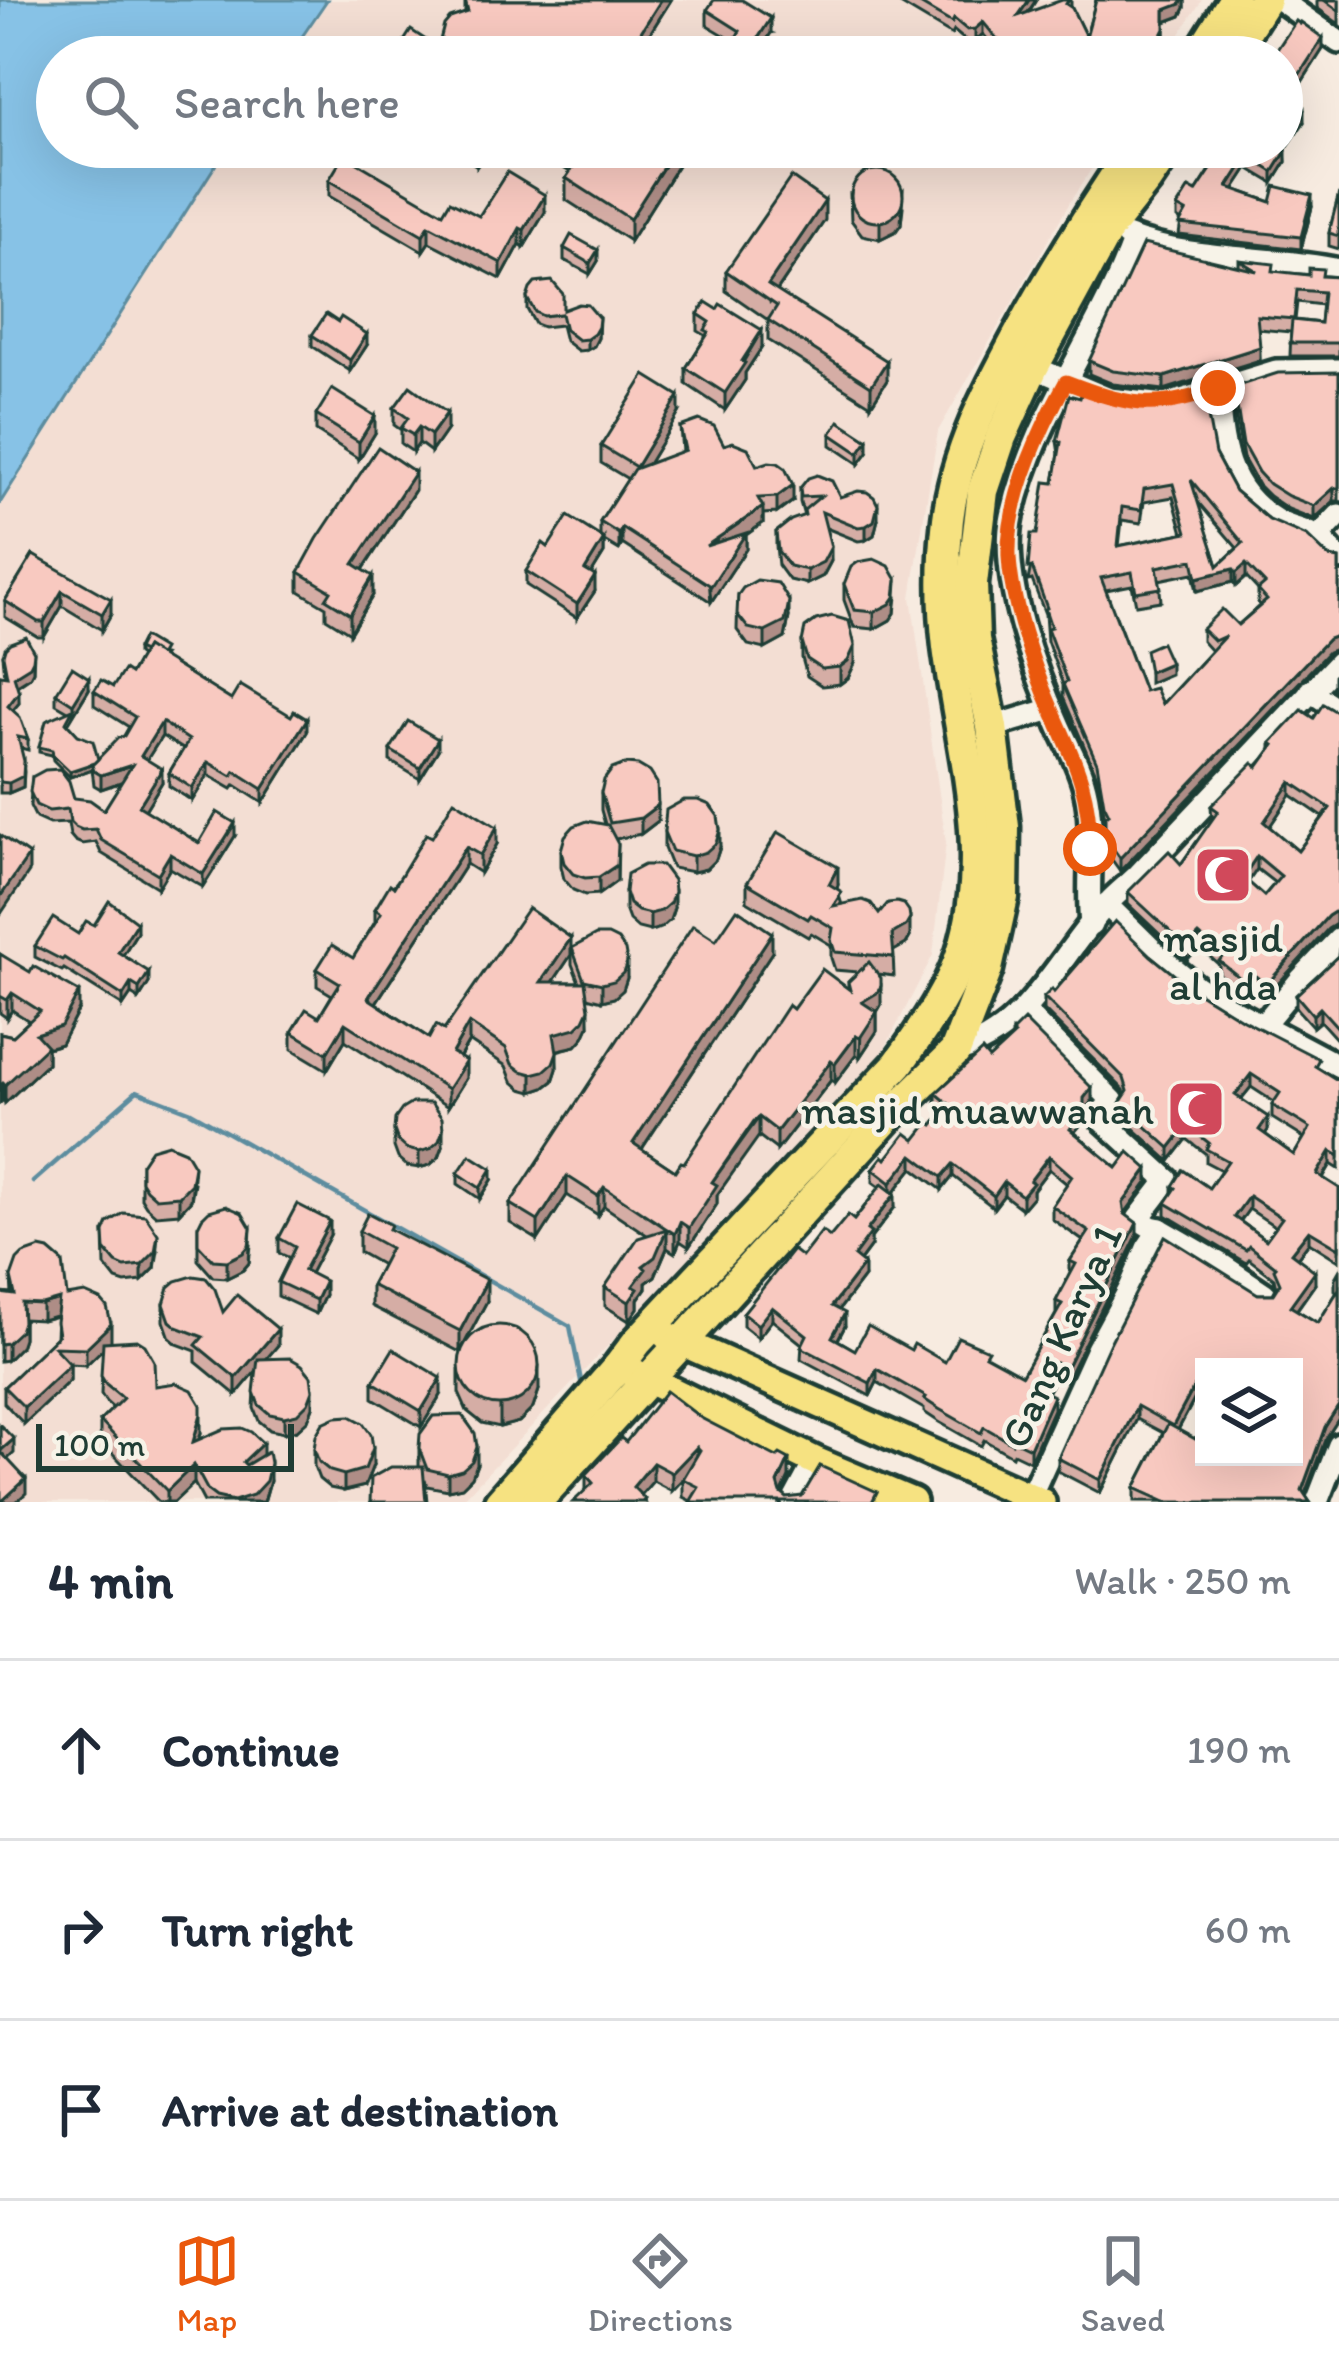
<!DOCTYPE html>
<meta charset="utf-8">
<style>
body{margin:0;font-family:Itim,sans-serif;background:#f2f2f3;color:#1f2937}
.controls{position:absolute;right:36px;bottom:36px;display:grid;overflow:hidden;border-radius:0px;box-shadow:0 12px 48px #0002}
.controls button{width:108px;height:108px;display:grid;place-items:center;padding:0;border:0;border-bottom:3px solid #e0e1e3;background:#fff;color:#1f2937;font:60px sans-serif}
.scale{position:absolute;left:36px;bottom:30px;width:258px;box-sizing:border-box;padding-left:12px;border:6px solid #1f3d34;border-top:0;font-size:33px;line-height:42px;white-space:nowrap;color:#1f3d34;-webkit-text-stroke:9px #f7f3e8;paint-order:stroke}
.stop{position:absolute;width:36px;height:36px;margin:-27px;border:9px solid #ea580c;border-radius:50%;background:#fff}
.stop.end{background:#ea580c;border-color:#fff;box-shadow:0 3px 12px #0008}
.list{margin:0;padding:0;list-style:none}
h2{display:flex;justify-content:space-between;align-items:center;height:156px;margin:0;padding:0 48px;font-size:51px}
h2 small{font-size:39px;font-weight:400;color:#747a83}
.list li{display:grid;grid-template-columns:78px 1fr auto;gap:36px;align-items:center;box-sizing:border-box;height:180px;padding:0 48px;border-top:3px solid #e0e1e3}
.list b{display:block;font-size:45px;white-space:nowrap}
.list em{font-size:39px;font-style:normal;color:#747a83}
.icon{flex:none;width:66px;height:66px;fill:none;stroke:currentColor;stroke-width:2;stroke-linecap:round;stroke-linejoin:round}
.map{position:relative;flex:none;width:1339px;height:1502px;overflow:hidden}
.search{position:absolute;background:#fff;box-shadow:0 12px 48px #0002;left:36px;right:36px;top:36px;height:132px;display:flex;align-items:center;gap:30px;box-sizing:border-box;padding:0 42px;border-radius:66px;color:#747a83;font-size:45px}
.sheet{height:696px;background:#fff}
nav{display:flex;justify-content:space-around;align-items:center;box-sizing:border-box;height:168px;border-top:3px solid #e0e1e3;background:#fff;font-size:33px;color:#747a83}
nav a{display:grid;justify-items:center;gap:6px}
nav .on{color:#ea580c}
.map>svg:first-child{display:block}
.built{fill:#f3ded3}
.water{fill:#87c2e6;stroke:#5d8d9f;stroke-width:3}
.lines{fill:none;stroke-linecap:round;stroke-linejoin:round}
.stream{stroke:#5d8d9f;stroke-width:4.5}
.minor-casing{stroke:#1f3d34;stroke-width:30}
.major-casing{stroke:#1f3d34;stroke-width:36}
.highway-casing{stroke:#1f3d34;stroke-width:39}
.minor{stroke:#f7f3e8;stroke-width:21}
.major{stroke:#f6e281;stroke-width:27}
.highway{stroke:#f6e281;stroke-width:30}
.wall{fill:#d5ada5;stroke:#1f3d34;stroke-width:3;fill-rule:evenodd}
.shaded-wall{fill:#ae8d86;stroke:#1f3d34;stroke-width:3}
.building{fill:#f8c9c0;stroke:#1f3d34;stroke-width:3;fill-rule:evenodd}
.route{stroke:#ea580c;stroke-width:15}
.labels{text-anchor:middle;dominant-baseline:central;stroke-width:9;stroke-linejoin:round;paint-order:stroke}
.poi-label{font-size:42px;fill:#1f3d34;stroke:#f7f3e8}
.street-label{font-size:42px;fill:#1f3d34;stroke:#f7f3e8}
</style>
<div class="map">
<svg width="1339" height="1502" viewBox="0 0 1339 1502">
<rect width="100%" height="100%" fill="#f7ebe0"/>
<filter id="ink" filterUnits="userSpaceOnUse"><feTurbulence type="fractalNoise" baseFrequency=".00833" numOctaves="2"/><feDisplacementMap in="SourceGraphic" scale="24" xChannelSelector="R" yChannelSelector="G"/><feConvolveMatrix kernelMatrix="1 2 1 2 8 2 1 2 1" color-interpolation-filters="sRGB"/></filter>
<g filter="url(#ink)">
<g class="built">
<path d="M 327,0 L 1202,0 L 1165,57 L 288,57 Z"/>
<path d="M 227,147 L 1106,147 L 1073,197 L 938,431 L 911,597 L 946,842 L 933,955 L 880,1058 L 460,1502 L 0,1502 L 0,503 Z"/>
</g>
<path class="water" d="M 0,0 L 327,0 L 288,57 L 57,57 L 57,147 L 227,147 L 0,503 Z"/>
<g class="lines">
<path class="stream" d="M 33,1182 L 137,1091 L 189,1111 L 570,1326 L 581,1381"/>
<g class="minor-casing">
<g id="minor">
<path d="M 1280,0 L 1339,42"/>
<path d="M 1126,236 C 1195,262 1268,255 1339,270"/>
<path d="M 1033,367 L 1109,399 L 1165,405 L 1276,371 L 1339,370"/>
<path d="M 1218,389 C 1221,442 1225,490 1276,520 C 1289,528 1307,530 1319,538 C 1326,543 1333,553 1339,559"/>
<path d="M 1318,537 L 1339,515"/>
<path d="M 1310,691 L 1339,710"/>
<path d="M 992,727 L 1052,709"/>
<path d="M 1106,904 L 1161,958 L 1196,986 L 1228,1007 L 1339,1066"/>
<path d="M 1091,925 C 1086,880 1096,832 1085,788 C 1080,766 1069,748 1060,728 C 1035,673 999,577 1012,516 C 1034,416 1100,334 1134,239"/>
<path d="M 1023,1010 L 1113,1101 L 1098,1116 L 1168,1180 L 1138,1219 L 1151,1227 L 1160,1229 L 1147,1248 L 1130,1288 L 1097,1349 L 1030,1497"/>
<path d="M 1263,1025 L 1301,979 L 1339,939"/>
<path d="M 955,1052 C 1028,1035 1060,952 1109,902 C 1117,893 1128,885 1137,876 L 1339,662"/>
<path d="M 1160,1229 L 1219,1263 L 1265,1294"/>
<path d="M 793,1502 L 815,1461"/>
<path d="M 1317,1502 L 1339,1445"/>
</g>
</g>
<g class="major-casing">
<g id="major">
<path d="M 666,1335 L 1041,1502"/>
<path d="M 633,1372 L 815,1461 L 912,1502"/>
</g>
</g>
<g class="highway-casing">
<g id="highway">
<path d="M 1198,57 L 1234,0"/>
<path d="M 1229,57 L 1265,0"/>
<path d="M 500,1502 L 619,1366 L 637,1342 L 898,1064 C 921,1033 950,990 962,953 C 995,851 961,749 948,647 C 943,604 943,562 948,519 C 956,452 988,392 1020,333 C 1055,269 1094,207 1135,147"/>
<path d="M 536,1502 L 887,1118 L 955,1052 L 987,969 L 1003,897 L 1004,827 L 992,727 L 974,639 L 972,584 L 983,491 L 1001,437 L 1033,367 L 1108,229 L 1146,181 L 1169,147"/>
</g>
</g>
<use href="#minor" class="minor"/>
<use href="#major" class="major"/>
<use href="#highway" class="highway"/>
</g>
<g class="wall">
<path d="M 465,0 L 671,0 L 635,57 L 588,57 L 579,51 L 438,48 L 465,13 Z"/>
<path d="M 900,0 L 1036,0 L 1029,12 L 1071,0 L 1071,7 L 1086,37 L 1096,0 L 1185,0 L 1185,8 L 1181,16 L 1165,22 L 1165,41 L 1161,49 L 1006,55 L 998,52 L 983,34 L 975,41 L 967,42 L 954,31 L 952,35 L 900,4 Z"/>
<path d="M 1317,0 L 1339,0 L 1339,24 L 1317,8 Z"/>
<path d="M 707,10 L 771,33 L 734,41 L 707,25 Z"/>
<path d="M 1323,49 L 1300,85 L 1300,92 L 1293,103 L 1304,122 L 1285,150 L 1286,162 L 1273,183 L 1248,168 L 1234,189 L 1271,202 L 1312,207 L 1301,249 L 1179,235 L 1181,221 L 1177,218 L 1177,207 L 1196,192 L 1282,57 Z"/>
<path d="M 449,147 L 489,147 L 477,166 Z"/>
<path d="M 553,147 L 681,147 L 681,160 L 630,241 L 566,200 L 566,178 L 570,172 L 553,162 Z"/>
<path d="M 1084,147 L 1112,147 L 1101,162 L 1090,159 Z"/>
<path d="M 329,180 L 443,213 L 479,216 L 545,212 L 524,247 L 520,244 L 501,279 L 429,242 L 423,251 L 329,196 Z"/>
<path d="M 1339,193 L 1339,249 L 1329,246 L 1329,233 Z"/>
<path d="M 850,194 L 903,207 L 901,224 L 896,231 L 880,239 L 862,235 L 851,220 Z"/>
<path d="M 825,220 L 777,291 L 887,380 L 871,405 L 768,340 L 768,320 L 726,291 L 726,271 Z"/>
<path d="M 564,248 L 598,261 L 590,274 L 564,260 Z"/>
<path d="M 1239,260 L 1274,272 L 1339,277 L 1339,356 L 1290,356 L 1291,332 L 1258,329 L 1260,360 L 1164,390 L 1113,384 L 1089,374 L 1089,361 L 1239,267 ZM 1297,302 L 1322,305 L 1320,323 L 1295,320 Z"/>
<path d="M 527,298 L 563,310 L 599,318 L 598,338 L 594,346 L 587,350 L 578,351 L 565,341 L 561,325 L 543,327 L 535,324 L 527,309 Z"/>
<path d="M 698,314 L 762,347 L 745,373 L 745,380 L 725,410 L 686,384 L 686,368 L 705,338 L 705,335 L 698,331 Z"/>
<path d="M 312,335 L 367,345 L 350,371 L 312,346 Z"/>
<path d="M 1339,372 L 1339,501 L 1334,501 L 1314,519 L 1288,509 L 1269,496 L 1258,485 L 1243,458 L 1234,407 L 1234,387 Z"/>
<path d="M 394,408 L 447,429 L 431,452 L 419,443 L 413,452 L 401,444 L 401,430 L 394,425 Z"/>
<path d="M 679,413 L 648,464 L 682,452 L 680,427 L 724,445 L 757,466 L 793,501 L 777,513 L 763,514 L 763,523 L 746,535 L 746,549 L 711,602 L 622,544 L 619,550 L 604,541 L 604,553 L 591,574 L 595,591 L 577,618 L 526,585 L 526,571 L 548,547 L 600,536 L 600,522 L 628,479 L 601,463 L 601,446 Z"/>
<path d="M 316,415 L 375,433 L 359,459 L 316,431 Z"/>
<path d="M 831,434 L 868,452 L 859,464 L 831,445 Z"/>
<path d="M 1057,441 L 1215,454 L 1235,491 L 1269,520 L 1329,557 L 1339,559 L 1339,648 L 1328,652 L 1120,871 L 1105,850 L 1105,818 L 1097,776 L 1063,697 L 1063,685 L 1047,641 L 1045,614 L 1032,580 L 1028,581 L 1037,534 L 1054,483 L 1059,454 ZM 1173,497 L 1183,533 L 1119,546 L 1122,520 L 1141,523 L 1144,502 ZM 1197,501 L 1237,548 L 1218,566 ZM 1193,573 L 1197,591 L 1233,582 L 1236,586 L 1246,577 L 1258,590 L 1258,603 L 1260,605 L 1238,625 L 1202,629 L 1202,641 L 1211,651 L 1162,704 L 1144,691 L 1106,590 L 1132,585 L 1136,605 L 1161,601 L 1159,580 Z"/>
<path d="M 800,488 L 840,497 L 878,519 L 874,535 L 866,540 L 858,541 L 826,528 L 831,561 L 823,576 L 807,584 L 789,580 L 778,565 L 776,546 L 776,532 L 804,516 L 800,502 Z"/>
<path d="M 415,490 L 363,570 L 373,595 L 350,633 L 326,618 L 326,607 L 299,591 L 299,572 Z"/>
<path d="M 33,555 L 111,614 L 102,630 L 62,606 L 44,637 L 38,637 L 5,617 L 5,601 Z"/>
<path d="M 844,584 L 897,597 L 895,613 L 890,620 L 874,629 L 854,627 L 844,600 Z"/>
<path d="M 738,595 L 789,617 L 785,638 L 765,649 L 748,645 L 737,630 Z"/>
<path d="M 802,642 L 855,663 L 848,678 L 840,684 L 822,686 L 807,676 L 802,658 Z"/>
<path d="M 137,649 L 163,655 L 161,657 L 231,700 L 307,732 L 263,803 L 235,785 L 232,789 L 208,775 L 192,801 L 169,786 L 169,773 L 183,749 L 162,736 L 147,759 L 162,782 L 145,810 L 199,843 L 235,836 L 203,887 L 170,868 L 158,888 L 101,853 L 96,842 L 82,844 L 75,841 L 70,835 L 68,823 L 49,824 L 36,818 L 30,806 L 32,777 L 74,798 L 104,810 L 122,782 L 101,789 L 94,785 L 92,769 L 70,777 L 53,760 L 52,755 L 39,752 L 39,747 L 68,711 L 56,704 L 56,693 L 89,689 L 68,724 L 98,759 L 124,736 L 129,727 L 94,705 L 94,691 L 113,687 L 130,674 L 140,656 L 137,654 Z"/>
<path d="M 34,652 L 33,671 L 30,677 L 17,686 L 19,703 L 13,710 L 28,739 L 28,750 L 21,748 L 24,772 L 23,787 L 9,793 L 0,793 L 0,675 L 5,676 L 3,655 Z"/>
<path d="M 1339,671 L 1339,693 L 1334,689 L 1334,676 Z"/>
<path d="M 1339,711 L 1339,925 L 1336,924 L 1328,929 L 1266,997 L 1252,986 L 1245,995 L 1219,974 L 1219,965 L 1199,947 L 1187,960 L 1128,904 L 1128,892 L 1181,864 L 1212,820 L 1211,806 L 1258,767 L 1271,750 L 1271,743 L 1314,718 ZM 1291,795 L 1323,817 L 1298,851 L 1269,827 ZM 1257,869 L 1275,883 L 1264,896 L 1248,882 Z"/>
<path d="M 390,750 L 438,750 L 420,779 L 390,761 Z"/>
<path d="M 601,793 L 658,821 L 641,834 L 615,839 L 618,844 L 617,881 L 599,894 L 585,895 L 573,890 L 564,879 L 561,866 L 561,850 L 605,824 L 601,810 Z"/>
<path d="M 664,832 L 720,847 L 716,859 L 706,869 L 693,872 L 672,868 L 664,848 Z"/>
<path d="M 432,837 L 497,844 L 480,873 L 466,864 L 376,1003 L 429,1038 L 571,955 L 553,982 L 579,982 L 572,964 L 572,948 L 627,978 L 623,990 L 614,998 L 602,1001 L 587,997 L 589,1026 L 584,1037 L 576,1046 L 556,1051 L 557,1069 L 553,1081 L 544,1088 L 532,1092 L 521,1089 L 512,1081 L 506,1066 L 469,1041 L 460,1057 L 466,1078 L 448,1107 L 345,1040 L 327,1070 L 292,1049 L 292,1032 L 319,1017 L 332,995 L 317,986 L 317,969 L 353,958 L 375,922 L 375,909 Z"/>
<path d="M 747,883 L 838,885 L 837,889 L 842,905 L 879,914 L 910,937 L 906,944 L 893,951 L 894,976 L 878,974 L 881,1005 L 877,1012 L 877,1031 L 860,1057 L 856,1055 L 835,1083 L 831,1080 L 777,1150 L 759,1136 L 754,1141 L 717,1195 L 717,1204 L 689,1247 L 680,1241 L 675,1253 L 667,1248 L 655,1276 L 646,1283 L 646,1288 L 638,1299 L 638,1308 L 629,1321 L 605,1306 L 605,1287 L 647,1235 L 604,1206 L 598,1215 L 567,1195 L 538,1240 L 510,1223 L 510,1204 L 716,940 L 772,952 L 642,1149 L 675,1171 L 684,1163 L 793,1009 L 848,988 L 848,982 L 858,972 L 835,970 L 831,958 L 831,945 L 811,933 L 808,937 L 747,901 Z"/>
<path d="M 625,892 L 674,908 L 670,920 L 661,928 L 650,931 L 638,928 L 629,920 L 625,909 Z"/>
<path d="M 94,925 L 137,932 L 123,955 L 149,983 L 139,999 L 131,994 L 123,1006 L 64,969 L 62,971 L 35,957 L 35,946 L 78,934 Z"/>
<path d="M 1339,948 L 1339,1042 L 1320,1021 L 1313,1027 L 1296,1008 L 1296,995 L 1338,956 Z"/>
<path d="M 0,954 L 79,1009 L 61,1044 L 47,1048 L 47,1063 L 5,1103 L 3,1100 L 0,1103 L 0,1033 L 13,1036 L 29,1021 L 12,1010 L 7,1018 L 0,1013 Z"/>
<path d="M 1151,956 L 1188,986 L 1339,1081 L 1339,1169 L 1331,1164 L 1323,1178 L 1339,1188 L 1339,1261 L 1309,1242 L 1297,1258 L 1315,1284 L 1297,1310 L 1318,1323 L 1337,1292 L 1335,1290 L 1335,1278 L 1339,1271 L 1339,1418 L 1325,1440 L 1305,1495 L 1310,1502 L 1135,1501 L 1135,1488 L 1163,1433 L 1137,1419 L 1100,1493 L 1058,1471 L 1058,1458 L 1258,1294 L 1273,1294 L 1276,1288 L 1274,1278 L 1249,1259 L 1246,1263 L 1166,1215 L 1166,1203 L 1173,1193 L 1173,1186 L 1209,1188 L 1221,1170 L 1206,1162 L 1206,1154 L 1187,1139 L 1170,1161 L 1120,1116 L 1120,1103 L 1125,1095 L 1124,1090 L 1044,1010 L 1044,997 L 1054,992 ZM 1251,1087 L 1274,1102 L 1272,1105 L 1272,1118 L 1304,1138 L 1294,1155 L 1265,1134 L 1268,1130 L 1241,1099 ZM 1249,1209 L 1276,1227 L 1266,1240 L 1240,1221 ZM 1204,1367 L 1294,1367 L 1294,1457 L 1229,1458 L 1178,1430 L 1202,1385 L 1204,1386 Z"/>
<path d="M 1012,1032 L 1092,1101 L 1084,1111 L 1084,1121 L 1074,1132 L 1117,1168 L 1148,1182 L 1125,1214 L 1137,1236 L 1066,1381 L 1056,1376 L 1047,1393 L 1053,1409 L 1030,1461 L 1013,1453 L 1012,1456 L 984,1440 L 981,1446 L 939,1422 L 924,1412 L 924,1409 L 877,1382 L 870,1396 L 801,1359 L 802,1344 L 772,1320 L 758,1338 L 743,1326 L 743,1313 L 802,1257 L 854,1220 L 880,1187 L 873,1182 L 873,1169 L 915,1140 L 933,1125 L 943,1112 L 936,1106 L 936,1093 L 989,1059 L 1012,1038 ZM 913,1168 L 942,1190 L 953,1176 L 994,1208 L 1004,1195 L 1022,1209 L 1033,1196 L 1033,1190 L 1049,1169 L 1067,1184 L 1052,1206 L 1052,1219 L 1083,1241 L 1070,1261 L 1070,1273 L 1056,1301 L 1056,1314 L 1022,1375 L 988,1356 L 945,1362 L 911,1350 L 855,1350 L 838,1340 L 845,1326 L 839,1310 L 864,1277 L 860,1261 L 871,1246 L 871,1238 L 895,1207 L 893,1193 Z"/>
<path d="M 394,1130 L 443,1146 L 439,1157 L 430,1165 L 419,1168 L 407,1166 L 398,1158 L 394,1147 Z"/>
<path d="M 141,1164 L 194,1183 L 191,1200 L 179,1213 L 156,1215 L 146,1206 L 141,1198 Z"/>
<path d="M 458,1173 L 492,1180 L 480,1199 L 458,1184 Z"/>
<path d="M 198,1226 L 251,1245 L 249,1263 L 243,1270 L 227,1278 L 213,1277 L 198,1260 Z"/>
<path d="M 391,1230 L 487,1301 L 460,1352 L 371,1306 L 371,1285 L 382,1265 L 359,1252 L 359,1231 Z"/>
<path d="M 104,1232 L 158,1251 L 155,1268 L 142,1281 L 125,1283 L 116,1280 L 105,1266 Z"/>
<path d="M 330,1235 L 310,1273 L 325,1295 L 316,1314 L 278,1296 L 278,1282 L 290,1258 L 279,1253 L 279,1238 Z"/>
<path d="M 11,1277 L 67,1296 L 201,1433 L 199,1439 L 263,1455 L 270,1481 L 264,1502 L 204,1502 L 194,1483 L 174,1502 L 159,1502 L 100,1440 L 100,1421 L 113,1408 L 106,1402 L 101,1394 L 103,1348 L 86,1365 L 70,1364 L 70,1380 L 24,1424 L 4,1403 L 4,1387 L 56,1337 L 57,1316 L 42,1320 L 23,1319 L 23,1338 L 20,1347 L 7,1360 L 0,1361 L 0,1293 L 12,1294 Z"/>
<path d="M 164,1304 L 223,1312 L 278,1345 L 266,1359 L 313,1407 L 308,1420 L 297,1430 L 284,1433 L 270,1430 L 259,1421 L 254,1408 L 256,1371 L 236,1395 L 196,1362 L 196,1351 L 177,1344 L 170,1338 L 164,1321 Z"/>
<path d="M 459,1371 L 539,1390 L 533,1408 L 519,1422 L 500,1427 L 482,1423 L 467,1411 L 459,1393 Z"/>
<path d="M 373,1382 L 441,1395 L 421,1427 L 373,1398 Z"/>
<path d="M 701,1418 L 789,1477 L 782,1493 L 787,1498 L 877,1502 L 691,1501 L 683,1497 L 683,1479 L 672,1491 L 653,1481 L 641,1495 L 645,1502 L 586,1490 L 586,1475 L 626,1442 Z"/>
<path d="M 419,1448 L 477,1464 L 472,1477 L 462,1487 L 448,1490 L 427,1486 L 425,1480 L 427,1502 L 419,1467 Z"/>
<path d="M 314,1449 L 373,1465 L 365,1486 L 344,1491 L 330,1488 L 319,1479 L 314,1466 Z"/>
</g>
<g class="shaded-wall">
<path d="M 661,0 L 671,0 L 635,57 L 625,57 Z"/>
<path d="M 1029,0 L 1036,0 L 1018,27 L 1018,16 Z"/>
<path d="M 1183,0 L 1185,0 L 1185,8 L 1181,16 L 1165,22 L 1165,10 Z"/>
<path d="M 771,18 L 771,33 L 756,57 L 746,57 Z"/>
<path d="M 983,22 L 983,34 L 975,41 L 975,29 Z"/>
<path d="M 1165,29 L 1165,41 L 1161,49 L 1145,57 L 1145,47 Z"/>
<path d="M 579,35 L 579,51 L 575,57 L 565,57 Z"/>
<path d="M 1323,38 L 1323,49 L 1300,85 L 1300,92 L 1287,111 L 1287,99 L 1297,78 Z"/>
<path d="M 1304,110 L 1304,122 L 1280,158 L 1282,143 Z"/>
<path d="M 479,147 L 489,147 L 477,166 L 477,150 Z"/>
<path d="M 676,147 L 681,147 L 681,160 L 630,241 L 630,219 Z"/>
<path d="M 1103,147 L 1112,147 L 1101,162 L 1101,150 Z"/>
<path d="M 1286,151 L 1286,162 L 1273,183 L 1273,172 Z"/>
<path d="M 1248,156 L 1248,168 L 1228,199 L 1228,187 Z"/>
<path d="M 903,191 L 901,224 L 896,231 L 880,239 L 880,222 Z"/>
<path d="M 545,195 L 545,212 L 524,247 L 524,230 Z"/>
<path d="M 1312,195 L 1312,207 L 1301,249 L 1301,237 Z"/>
<path d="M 825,201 L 825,220 L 770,301 L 768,285 Z"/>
<path d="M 429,225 L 429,242 L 423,251 L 423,235 Z"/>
<path d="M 520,228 L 520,244 L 501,279 L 501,263 Z"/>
<path d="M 598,250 L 598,261 L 590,274 L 590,263 Z"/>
<path d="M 598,327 L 598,338 L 594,346 L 587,350 L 587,339 Z"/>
<path d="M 762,330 L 762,347 L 745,373 L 745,380 L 725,410 L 725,393 Z"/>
<path d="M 367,334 L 367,345 L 350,371 L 350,360 Z"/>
<path d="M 1260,347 L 1260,360 L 1164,390 L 1164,377 Z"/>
<path d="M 887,361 L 887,380 L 871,405 L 871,386 Z"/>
<path d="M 679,396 L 679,413 L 636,484 L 636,467 Z"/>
<path d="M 447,413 L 447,429 L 431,452 L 431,435 Z"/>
<path d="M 375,416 L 375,433 L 359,459 L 359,442 Z"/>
<path d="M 419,427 L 419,443 L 413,452 L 413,435 Z"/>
<path d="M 868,440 L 868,452 L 859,464 L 859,453 Z"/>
<path d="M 415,472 L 415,490 L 354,583 L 354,564 Z"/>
<path d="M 793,485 L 793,501 L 777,513 L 777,497 Z"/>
<path d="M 1334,488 L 1334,501 L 1314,519 L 1314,506 Z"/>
<path d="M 878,505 L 878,519 L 874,535 L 866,540 L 866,526 Z"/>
<path d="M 763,507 L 763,523 L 746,535 L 746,549 L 711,602 L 706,546 Z"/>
<path d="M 622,528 L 622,544 L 619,550 L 619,534 Z"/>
<path d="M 604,539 L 604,553 L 585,584 L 585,570 Z"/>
<path d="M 831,547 L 831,561 L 823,576 L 807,584 L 807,570 Z"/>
<path d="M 1246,564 L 1246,577 L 1236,586 L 1236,573 Z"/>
<path d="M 1233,569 L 1233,582 L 1197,591 L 1197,578 Z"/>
<path d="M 373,576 L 373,595 L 350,633 L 350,614 Z"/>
<path d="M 595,576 L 595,591 L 577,618 L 577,604 Z"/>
<path d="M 897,580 L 895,613 L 890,620 L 874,629 L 874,612 Z"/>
<path d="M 62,591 L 62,606 L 44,637 L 44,622 Z"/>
<path d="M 111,599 L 111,614 L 102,630 L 102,614 Z"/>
<path d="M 789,601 L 789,617 L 785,638 L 765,649 L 765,632 Z"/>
<path d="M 1339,635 L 1339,648 L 1328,652 L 1120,871 L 1120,858 L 1328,639 Z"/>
<path d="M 855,646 L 855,663 L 848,678 L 840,684 L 840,667 Z"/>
<path d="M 33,660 L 33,671 L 30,677 L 14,687 L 14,676 Z"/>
<path d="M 1170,663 L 1170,674 L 1149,683 L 1149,672 Z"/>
<path d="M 89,678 L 89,689 L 73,715 L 73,704 Z"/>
<path d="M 19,692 L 19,703 L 8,716 L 8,706 Z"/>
<path d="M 307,719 L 307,732 L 263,803 L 263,789 Z"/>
<path d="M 162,722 L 162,736 L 141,769 L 141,756 Z"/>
<path d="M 438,739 L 438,750 L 420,779 L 420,768 Z"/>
<path d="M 24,761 L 23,787 L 9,793 L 9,783 Z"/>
<path d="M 98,762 L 98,767 L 70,777 L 70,771 Z"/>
<path d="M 208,762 L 208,775 L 192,801 L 192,788 Z"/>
<path d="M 132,765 L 132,778 L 101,789 L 101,775 Z"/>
<path d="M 162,769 L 162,782 L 139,820 L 139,806 Z"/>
<path d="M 1291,782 L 1291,795 L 1264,835 L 1264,822 Z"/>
<path d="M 658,805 L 658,821 L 641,834 L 641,818 Z"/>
<path d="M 235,823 L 235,836 L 203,887 L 203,874 Z"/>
<path d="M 497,827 L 497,844 L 480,873 L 480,855 Z"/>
<path d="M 720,830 L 720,847 L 716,859 L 706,869 L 693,872 L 693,856 Z"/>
<path d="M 466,847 L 466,864 L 368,1015 L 368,998 Z"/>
<path d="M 170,854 L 170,868 L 158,888 L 158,874 Z"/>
<path d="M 29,855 L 29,872 L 0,915 L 0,897 Z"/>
<path d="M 1257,856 L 1257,869 L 1243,890 L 1243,877 Z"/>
<path d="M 617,865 L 617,881 L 599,894 L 599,877 Z"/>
<path d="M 838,867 L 838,885 L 829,902 L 829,884 Z"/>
<path d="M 674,892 L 674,908 L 670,920 L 661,928 L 650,931 L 650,914 Z"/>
<path d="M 1336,911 L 1336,924 L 1328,929 L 1266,997 L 1266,985 L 1328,916 Z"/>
<path d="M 910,919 L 910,937 L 906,944 L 892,952 L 892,934 Z"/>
<path d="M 137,922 L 137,932 L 118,963 L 118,952 Z"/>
<path d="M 772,933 L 772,952 L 633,1162 L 633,1143 Z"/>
<path d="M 1199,935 L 1199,947 L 1187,960 L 1187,947 Z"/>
<path d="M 571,938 L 571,955 L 541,1000 L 541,982 Z"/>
<path d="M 627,962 L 627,978 L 623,990 L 614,998 L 602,1001 L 602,984 Z"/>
<path d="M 149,972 L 149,983 L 139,999 L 139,988 Z"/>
<path d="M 1252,973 L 1252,986 L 1245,995 L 1245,982 Z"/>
<path d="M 131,983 L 131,994 L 123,1006 L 123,996 Z"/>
<path d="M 881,986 L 881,1005 L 877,1012 L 877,1031 L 860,1057 L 862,1002 Z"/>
<path d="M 79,992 L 79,1009 L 61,1044 L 47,1048 L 47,1063 L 5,1103 L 5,1085 L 36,1034 Z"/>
<path d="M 12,993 L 12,1010 L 7,1018 L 7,1000 Z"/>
<path d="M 1320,1008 L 1320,1021 L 1313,1027 L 1313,1015 Z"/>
<path d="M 589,1009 L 589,1026 L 584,1037 L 576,1046 L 554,1051 L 554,1034 Z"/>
<path d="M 345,1023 L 345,1040 L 327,1070 L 327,1053 Z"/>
<path d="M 469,1023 L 469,1041 L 452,1070 L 452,1053 Z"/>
<path d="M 856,1036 L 856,1055 L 835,1083 L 835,1064 Z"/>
<path d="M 557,1052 L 557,1069 L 553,1081 L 544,1088 L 532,1092 L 532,1074 Z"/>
<path d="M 466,1061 L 466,1078 L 448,1107 L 448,1089 Z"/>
<path d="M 831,1061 L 831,1080 L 777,1150 L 777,1131 Z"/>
<path d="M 1251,1074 L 1251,1087 L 1235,1107 L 1235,1095 Z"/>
<path d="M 3,1083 L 3,1100 L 0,1103 L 0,1086 Z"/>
<path d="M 1092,1088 L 1092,1101 L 1084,1111 L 1084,1121 L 1074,1133 L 1070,1129 L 1072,1122 L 1084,1098 Z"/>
<path d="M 759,1117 L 759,1136 L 717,1195 L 717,1204 L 689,1247 L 689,1228 L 712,1182 Z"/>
<path d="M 1268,1117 L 1268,1130 L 1259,1143 L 1259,1130 Z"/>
<path d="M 1187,1126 L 1187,1139 L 1170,1161 L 1170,1148 Z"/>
<path d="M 443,1130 L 443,1146 L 439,1157 L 430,1165 L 419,1168 L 419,1152 Z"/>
<path d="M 1331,1151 L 1331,1164 L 1317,1187 L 1317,1174 Z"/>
<path d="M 913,1155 L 913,1168 L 891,1196 L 891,1183 Z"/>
<path d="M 1049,1156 L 1049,1169 L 1033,1190 L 1033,1196 L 1022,1209 L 1022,1196 L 1030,1181 Z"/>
<path d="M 953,1164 L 953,1176 L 942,1190 L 942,1177 Z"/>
<path d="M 194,1166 L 191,1200 L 179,1213 L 179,1196 Z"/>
<path d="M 492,1169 L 492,1180 L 480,1199 L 480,1188 Z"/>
<path d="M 1148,1169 L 1148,1182 L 1123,1216 L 1123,1203 Z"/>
<path d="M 567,1176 L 567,1195 L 538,1240 L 538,1221 Z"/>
<path d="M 1004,1182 L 1004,1195 L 994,1208 L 994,1196 Z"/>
<path d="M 604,1187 L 604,1206 L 598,1215 L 598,1196 Z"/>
<path d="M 895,1194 L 895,1207 L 871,1238 L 871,1246 L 854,1269 L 854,1256 L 867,1230 Z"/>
<path d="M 1249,1196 L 1249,1209 L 1234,1230 L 1234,1217 Z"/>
<path d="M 330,1221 L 330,1235 L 304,1285 L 304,1270 Z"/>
<path d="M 680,1222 L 680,1241 L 675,1253 L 675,1234 Z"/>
<path d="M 1137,1223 L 1137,1236 L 1066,1381 L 1066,1368 Z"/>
<path d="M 251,1228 L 249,1263 L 243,1270 L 227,1278 L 227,1261 Z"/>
<path d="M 667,1229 L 667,1248 L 655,1276 L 646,1283 L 646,1288 L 638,1299 L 638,1308 L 629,1321 L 629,1302 L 633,1286 L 643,1266 Z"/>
<path d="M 1309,1230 L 1309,1242 L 1291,1266 L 1291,1253 Z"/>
<path d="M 158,1234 L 155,1268 L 142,1281 L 142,1265 Z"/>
<path d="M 864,1264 L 864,1277 L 832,1319 L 832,1306 Z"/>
<path d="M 1315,1271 L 1315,1284 L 1290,1319 L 1290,1306 Z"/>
<path d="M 487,1280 L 487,1301 L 460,1352 L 460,1331 Z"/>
<path d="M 325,1281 L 325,1295 L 316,1314 L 316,1300 Z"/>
<path d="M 59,1299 L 59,1315 L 42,1320 L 42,1304 Z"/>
<path d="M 772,1307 L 772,1320 L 758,1338 L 758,1325 Z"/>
<path d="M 845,1313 L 845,1326 L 832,1350 L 832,1337 Z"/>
<path d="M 23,1322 L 23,1338 L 20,1347 L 7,1360 L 7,1343 Z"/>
<path d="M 111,1324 L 111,1341 L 86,1365 L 86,1348 Z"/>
<path d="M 278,1329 L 278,1345 L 236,1395 L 236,1378 Z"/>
<path d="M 1056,1363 L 1056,1376 L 1041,1403 L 1041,1390 Z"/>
<path d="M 70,1364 L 70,1380 L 24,1424 L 24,1407 Z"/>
<path d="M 539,1368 L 539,1390 L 533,1408 L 519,1422 L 500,1427 L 500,1405 Z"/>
<path d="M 877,1369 L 877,1382 L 870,1396 L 870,1383 Z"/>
<path d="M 1202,1372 L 1202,1385 L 1173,1439 L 1173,1426 Z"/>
<path d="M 441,1378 L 441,1395 L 421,1427 L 421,1411 Z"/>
<path d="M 313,1390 L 313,1407 L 308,1420 L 297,1430 L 284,1433 L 284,1417 Z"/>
<path d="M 1053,1396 L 1053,1409 L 1030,1461 L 1030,1448 Z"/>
<path d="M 1339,1405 L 1339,1418 L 1325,1440 L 1302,1502 L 1302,1490 L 1325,1427 Z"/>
<path d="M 1137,1406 L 1137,1419 L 1100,1493 L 1100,1480 Z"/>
<path d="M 201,1414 L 201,1433 L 193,1461 L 193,1442 Z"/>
<path d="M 14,1439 L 14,1453 L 0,1466 L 0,1451 Z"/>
<path d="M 263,1443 L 263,1461 L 243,1480 L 243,1462 Z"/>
<path d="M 477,1447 L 477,1464 L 472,1477 L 462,1487 L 448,1490 L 448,1474 Z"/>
<path d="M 697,1447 L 697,1465 L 672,1491 L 672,1473 Z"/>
<path d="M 373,1448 L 373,1465 L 365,1486 L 344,1491 L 344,1475 Z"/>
<path d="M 789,1459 L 789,1477 L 778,1501 L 778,1483 Z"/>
<path d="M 270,1463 L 270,1481 L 264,1502 L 234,1502 Z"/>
<path d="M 653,1463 L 653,1481 L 635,1502 L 633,1487 Z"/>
<path d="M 194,1465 L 194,1483 L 174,1502 L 167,1502 L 167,1491 Z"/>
<path d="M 26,1479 L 26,1493 L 16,1502 L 1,1502 Z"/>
</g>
<g class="building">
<path d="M 465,0 L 661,0 L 625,57 L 614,57 L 579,35 L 565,57 L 394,57 L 411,30 L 438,48 L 444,25 L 450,18 L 468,12 Z"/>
<path d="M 714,0 L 742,0 L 771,18 L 746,57 L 723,57 L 740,31 L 707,10 Z"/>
<path d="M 913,0 L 1029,0 L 1018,16 L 1062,0 L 1069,0 L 1066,4 L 1072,8 L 1086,37 L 1096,0 L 1183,0 L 1181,4 L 1165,10 L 1165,29 L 1161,37 L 1145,47 L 1145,57 L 1005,57 L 1013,46 L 998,40 L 983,22 L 975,29 L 967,30 L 954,19 L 952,23 Z"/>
<path d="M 1324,0 L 1339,0 L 1339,11 Z"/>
<path d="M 1296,21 L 1300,24 L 1301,22 L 1323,38 L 1297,78 L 1300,80 L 1287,99 L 1304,110 L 1282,143 L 1282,57 L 1272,57 Z"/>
<path d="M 564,147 L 676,147 L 630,219 L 566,178 L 580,157 Z"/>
<path d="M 1226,147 L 1280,147 L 1286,151 L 1273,172 L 1248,156 L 1228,187 L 1271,202 L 1275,186 L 1312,195 L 1301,237 L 1179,224 L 1186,212 L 1177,207 L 1189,188 L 1196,192 Z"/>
<path d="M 344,155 L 443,213 L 450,201 L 479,216 L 507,172 L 545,195 L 524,230 L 520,228 L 501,263 L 429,225 L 423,235 L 329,180 Z"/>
<circle cx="877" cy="196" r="26"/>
<path d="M 791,177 L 825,201 L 768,285 L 887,361 L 871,386 L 768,320 L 777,306 L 726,271 Z"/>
<path d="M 1339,193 L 1339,236 L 1329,233 Z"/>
<path d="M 571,235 L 598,250 L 590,263 L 564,248 Z"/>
<path d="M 1143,244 L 1257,271 L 1239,260 L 1274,264 L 1273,271 L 1309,275 L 1309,268 L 1323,269 L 1322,276 L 1339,277 L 1339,343 L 1290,343 L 1292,320 L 1320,323 L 1323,292 L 1297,290 L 1294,319 L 1257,316 L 1260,347 L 1164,377 L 1113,371 L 1089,361 Z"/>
<path d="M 552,281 L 563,294 L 563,310 L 579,304 L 588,305 L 599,318 L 598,327 L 594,334 L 587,339 L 578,340 L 565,330 L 561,314 L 543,316 L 535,312 L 527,298 L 530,289 L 535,283 Z"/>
<path d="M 706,302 L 717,309 L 720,304 L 762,330 L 742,361 L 745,363 L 725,393 L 686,368 L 709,332 L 705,330 L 710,322 L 698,314 Z"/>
<path d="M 326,314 L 338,322 L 341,317 L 367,334 L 350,360 L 312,335 Z"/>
<path d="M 1339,372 L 1339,488 L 1334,488 L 1314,506 L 1288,496 L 1269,484 L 1258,472 L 1243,445 L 1234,387 L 1278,373 Z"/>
<path d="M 645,375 L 679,396 L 636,467 L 601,446 Z"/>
<path d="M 410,386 L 447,413 L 431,435 L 419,427 L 413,435 L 401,428 L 408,418 L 394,408 Z"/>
<path d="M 332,389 L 375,416 L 359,442 L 316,415 Z"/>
<path d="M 1082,391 L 1107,401 L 1163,407 L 1200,397 L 1200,400 L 1205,400 L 1215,454 L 1235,491 L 1269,520 L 1307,536 L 1329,557 L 1339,559 L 1339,635 L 1328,639 L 1120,858 L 1105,837 L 1105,816 L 1109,814 L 1104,804 L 1097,763 L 1063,684 L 1067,682 L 1047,628 L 1051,627 L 1045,609 L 1047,608 L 1032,567 L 1028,568 L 1031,534 L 1037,534 L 1045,482 L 1054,483 L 1061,442 L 1057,441 L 1069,395 L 1080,398 ZM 1191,480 L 1243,543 L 1218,566 ZM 1173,484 L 1187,532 L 1118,546 L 1122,507 L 1141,510 L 1144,489 ZM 1193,560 L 1197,578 L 1233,569 L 1236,573 L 1246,564 L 1265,584 L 1258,590 L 1267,600 L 1238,625 L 1222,609 L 1202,629 L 1214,641 L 1225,636 L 1162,704 L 1155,688 L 1144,691 L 1101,578 L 1132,572 L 1136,592 L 1161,588 L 1157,567 Z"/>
<path d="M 699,420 L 714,426 L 724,445 L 733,442 L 748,448 L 757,466 L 769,462 L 778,463 L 785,468 L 793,485 L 777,497 L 758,498 L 763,507 L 706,546 L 746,533 L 711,586 L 622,528 L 619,534 L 600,522 L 634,469 L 685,450 L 680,427 Z"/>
<path d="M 839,421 L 868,440 L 859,453 L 831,434 Z"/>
<path d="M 378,447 L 415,472 L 354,564 L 373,576 L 350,614 L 326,599 L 331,591 L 299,572 L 317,539 Z"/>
<path d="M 817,475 L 832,481 L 840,497 L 858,491 L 867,492 L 874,497 L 878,505 L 874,521 L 866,526 L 858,527 L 822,512 L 831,547 L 823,562 L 807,570 L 789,566 L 778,551 L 776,532 L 791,520 L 805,515 L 804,510 L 821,496 L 801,497 L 800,488 L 808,478 Z"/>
<path d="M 568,516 L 604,539 L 585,570 L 595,576 L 577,604 L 526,571 L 543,543 L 548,547 Z"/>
<path d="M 33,555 L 111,599 L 102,614 L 62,591 L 44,622 L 38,622 L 5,601 Z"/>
<path d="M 874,559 L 889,566 L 897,580 L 895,597 L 890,604 L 874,612 L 854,610 L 844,584 L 851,567 L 858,562 Z"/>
<path d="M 757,580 L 778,583 L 789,601 L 785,622 L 765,632 L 748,628 L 737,614 L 738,595 L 743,588 Z"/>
<path d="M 832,616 L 849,621 L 855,646 L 848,661 L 840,667 L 822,669 L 807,659 L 802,642 L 805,628 L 816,620 Z"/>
<path d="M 26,637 L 34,652 L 33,660 L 30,666 L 14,676 L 19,692 L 8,706 L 20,717 L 28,739 L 18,737 L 24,761 L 23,776 L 9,783 L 0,782 L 0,675 L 7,676 L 3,655 L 5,648 L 10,643 Z"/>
<path d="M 143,637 L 163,649 L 159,656 L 146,647 L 143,652 L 137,649 Z"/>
<path d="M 1161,643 L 1170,663 L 1149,672 L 1145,650 Z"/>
<path d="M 146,647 L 231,700 L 240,685 L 291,716 L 294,711 L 307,719 L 263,789 L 235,771 L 232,776 L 208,762 L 192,788 L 169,773 L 189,740 L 162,722 L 141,756 L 162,769 L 139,806 L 199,843 L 217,812 L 235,823 L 203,874 L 170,854 L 158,874 L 101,840 L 96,829 L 82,830 L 75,827 L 70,822 L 68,809 L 49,811 L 36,805 L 30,792 L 32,777 L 45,770 L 60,769 L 69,781 L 74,798 L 90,800 L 104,810 L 132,765 L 101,775 L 94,771 L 92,765 L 118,738 L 124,736 L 135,717 L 94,691 L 101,680 L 113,687 L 124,670 L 130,674 Z"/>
<path d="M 72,667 L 89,678 L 73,704 L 56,693 Z"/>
<path d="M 1323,704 L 1337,712 L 1339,711 L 1339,912 L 1336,911 L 1328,916 L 1266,985 L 1252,973 L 1245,982 L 1219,961 L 1223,956 L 1199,935 L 1187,947 L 1128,892 L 1169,851 L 1181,864 L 1218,811 L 1211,806 L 1253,763 L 1258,767 L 1274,745 L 1271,743 L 1302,710 L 1314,718 ZM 1291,782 L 1330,808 L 1298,851 L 1264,822 ZM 1257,856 L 1281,876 L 1264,896 L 1243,877 Z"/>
<path d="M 73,709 L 66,722 L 78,735 L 93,741 L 98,759 L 94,763 L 70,771 L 53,755 L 52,750 L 39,747 L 46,721 Z"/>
<path d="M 408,721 L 438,739 L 420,768 L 390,750 Z"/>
<path d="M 625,764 L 638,765 L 650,772 L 657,783 L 658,805 L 641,818 L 610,823 L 601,793 L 604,780 L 612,769 Z"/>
<path d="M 454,800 L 497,827 L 480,855 L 466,847 L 368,998 L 429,1038 L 436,1025 L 444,1030 L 528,908 L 571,938 L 541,982 L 585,982 L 589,1009 L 584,1020 L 576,1028 L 554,1034 L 557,1052 L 553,1063 L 544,1071 L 532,1074 L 521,1071 L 512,1064 L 506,1048 L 469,1023 L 452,1053 L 466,1061 L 448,1089 L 345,1023 L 327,1053 L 292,1032 L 306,1009 L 319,1017 L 340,983 L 317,969 L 332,945 L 353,958 L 381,913 L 375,909 L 390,884 L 394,887 L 426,834 L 432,837 Z"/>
<path d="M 684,800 L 698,800 L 710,805 L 718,816 L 720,830 L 716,843 L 706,852 L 693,856 L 672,851 L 664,832 L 666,810 Z"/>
<path d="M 587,821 L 608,825 L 618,844 L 617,865 L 599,877 L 585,878 L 573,874 L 564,863 L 561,850 L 565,836 L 574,826 Z"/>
<path d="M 778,832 L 838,867 L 829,884 L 842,892 L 833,906 L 863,900 L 871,903 L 879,914 L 888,903 L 897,902 L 904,904 L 909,911 L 910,919 L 906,926 L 892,934 L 894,957 L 835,952 L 831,940 L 833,928 L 811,915 L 808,919 L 747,883 Z"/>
<path d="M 0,835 L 29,855 L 0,897 Z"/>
<path d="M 644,865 L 662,865 L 673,880 L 674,892 L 670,903 L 661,911 L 650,914 L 638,911 L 629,904 L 625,892 L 627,874 Z"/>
<path d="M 109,901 L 137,922 L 118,952 L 149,972 L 139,988 L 131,983 L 123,996 L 64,958 L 62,960 L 35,946 L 53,918 L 78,934 L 86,921 L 94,925 Z"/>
<path d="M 737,909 L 772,933 L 633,1143 L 675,1171 L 681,1162 L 684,1163 L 788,1005 L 793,1009 L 822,969 L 850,990 L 848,982 L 869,962 L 881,978 L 881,986 L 877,993 L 862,1002 L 877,1012 L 860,1038 L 856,1036 L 835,1064 L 831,1061 L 777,1131 L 759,1117 L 754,1121 L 712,1182 L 717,1185 L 689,1228 L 680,1222 L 675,1234 L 667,1229 L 655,1257 L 643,1266 L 646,1269 L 633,1286 L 638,1289 L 629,1302 L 605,1287 L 638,1238 L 667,1229 L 604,1187 L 598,1196 L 567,1176 L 538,1221 L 510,1204 L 693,925 L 716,940 Z"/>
<path d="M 1115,921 L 1151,956 L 1188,986 L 1243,1020 L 1319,1059 L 1315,1066 L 1339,1081 L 1339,1156 L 1331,1151 L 1317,1174 L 1339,1188 L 1339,1248 L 1309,1230 L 1291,1253 L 1315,1271 L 1290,1306 L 1318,1323 L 1339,1289 L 1339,1405 L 1325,1427 L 1302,1490 L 1310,1502 L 1166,1502 L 1135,1488 L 1168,1424 L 1204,1444 L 1204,1457 L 1294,1457 L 1294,1367 L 1204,1367 L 1204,1373 L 1202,1372 L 1173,1426 L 1137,1406 L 1100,1480 L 1058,1458 L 1110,1343 L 1165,1236 L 1258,1294 L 1273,1294 L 1280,1283 L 1274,1269 L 1276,1267 L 1249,1246 L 1246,1250 L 1166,1203 L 1176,1188 L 1173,1186 L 1183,1170 L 1209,1188 L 1228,1161 L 1206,1149 L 1209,1143 L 1187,1126 L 1170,1148 L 1120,1103 L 1128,1091 L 1124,1078 L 1044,997 L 1052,989 L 1054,992 ZM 1251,1074 L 1280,1093 L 1272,1105 L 1310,1128 L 1294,1155 L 1259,1130 L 1268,1117 L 1235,1095 ZM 1249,1196 L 1282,1218 L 1266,1240 L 1234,1217 Z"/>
<path d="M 596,935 L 608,935 L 618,940 L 625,950 L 627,962 L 623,973 L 614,981 L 602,984 L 584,980 L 572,948 Z"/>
<path d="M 0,954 L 30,972 L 33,966 L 79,992 L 61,1026 L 36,1034 L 47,1046 L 5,1085 L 3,1083 L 0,1086 L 0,1033 L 13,1036 L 40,1011 L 12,993 L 7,1000 L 0,996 Z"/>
<path d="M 1339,955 L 1339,1029 L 1320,1008 L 1313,1015 L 1296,995 Z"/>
<path d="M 1024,1020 L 1092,1088 L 1084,1098 L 1084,1108 L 1072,1122 L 1074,1124 L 1070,1129 L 1117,1168 L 1129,1152 L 1148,1169 L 1123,1203 L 1125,1214 L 1137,1223 L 1066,1368 L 1056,1363 L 1041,1390 L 1053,1396 L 1030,1448 L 1013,1440 L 1012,1443 L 984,1427 L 981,1433 L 939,1409 L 924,1399 L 926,1397 L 877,1369 L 870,1383 L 801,1347 L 807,1335 L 772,1307 L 758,1325 L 743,1313 L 793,1250 L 802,1257 L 822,1231 L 830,1237 L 848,1215 L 854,1220 L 882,1184 L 895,1194 L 867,1230 L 871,1233 L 854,1256 L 864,1264 L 832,1306 L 845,1313 L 832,1337 L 855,1350 L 868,1326 L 911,1350 L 914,1344 L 945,1362 L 958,1337 L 988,1350 L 985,1355 L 1022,1375 L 1062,1304 L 1056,1301 L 1076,1264 L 1070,1261 L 1089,1232 L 1052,1206 L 1072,1176 L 1049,1156 L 1030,1181 L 1033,1183 L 1022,1196 L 1004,1182 L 994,1196 L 953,1164 L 942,1177 L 913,1155 L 891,1183 L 873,1169 L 883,1156 L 886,1159 L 906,1133 L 915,1140 L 929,1122 L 933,1125 L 949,1104 L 936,1093 L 982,1051 L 989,1059 L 1015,1035 L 1012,1032 Z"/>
<path d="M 412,1103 L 431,1103 L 442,1118 L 443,1130 L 439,1141 L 430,1149 L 419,1152 L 407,1149 L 398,1141 L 394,1130 L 395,1119 L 402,1109 Z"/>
<path d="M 168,1144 L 185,1151 L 194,1166 L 191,1184 L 179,1196 L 156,1198 L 146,1189 L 141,1181 L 141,1164 L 151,1149 Z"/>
<path d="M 470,1155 L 492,1169 L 480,1188 L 458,1173 Z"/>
<path d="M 297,1204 L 330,1221 L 304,1270 L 325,1281 L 316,1300 L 278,1282 L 295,1247 L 279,1238 Z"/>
<path d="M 226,1206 L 242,1213 L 251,1228 L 249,1246 L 243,1253 L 227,1261 L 213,1260 L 198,1244 L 198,1226 L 202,1218 L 209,1211 Z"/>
<path d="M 123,1213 L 145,1215 L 158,1234 L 155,1252 L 142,1265 L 125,1267 L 116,1263 L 105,1250 L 104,1232 L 108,1223 Z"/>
<path d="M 368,1213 L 391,1225 L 389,1229 L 487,1280 L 460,1331 L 371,1285 L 390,1248 L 359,1231 Z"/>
<path d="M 40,1248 L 49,1250 L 63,1262 L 67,1296 L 85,1293 L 101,1300 L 107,1307 L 111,1324 L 86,1348 L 54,1347 L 70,1364 L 24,1407 L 4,1387 L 58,1335 L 56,1322 L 59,1299 L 42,1304 L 22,1303 L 23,1322 L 20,1331 L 7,1343 L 0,1344 L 0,1293 L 15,1295 L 11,1277 L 17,1260 L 23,1254 Z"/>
<path d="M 193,1276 L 206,1278 L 215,1289 L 223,1312 L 237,1295 L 278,1329 L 236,1378 L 196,1345 L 203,1337 L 177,1327 L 170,1321 L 164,1304 L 169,1287 L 176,1281 Z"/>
<circle cx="499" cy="1365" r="40"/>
<path d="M 137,1340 L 145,1345 L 154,1361 L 155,1386 L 176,1383 L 192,1390 L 201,1405 L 201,1414 L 193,1442 L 223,1429 L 242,1428 L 251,1432 L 263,1443 L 243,1462 L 246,1465 L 268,1452 L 270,1463 L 266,1481 L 253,1495 L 234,1501 L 216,1497 L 208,1491 L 194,1465 L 167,1491 L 100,1421 L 123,1398 L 106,1384 L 101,1376 L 103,1342 Z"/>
<path d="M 393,1349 L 441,1378 L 421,1411 L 373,1382 Z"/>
<path d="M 290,1358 L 302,1365 L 311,1376 L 313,1390 L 308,1403 L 297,1414 L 284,1417 L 270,1414 L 259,1405 L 254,1392 L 258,1359 Z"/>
<path d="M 666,1391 L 701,1418 L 777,1457 L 780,1454 L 789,1459 L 778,1483 L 781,1493 L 787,1498 L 802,1496 L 820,1466 L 877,1492 L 872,1502 L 690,1502 L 699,1487 L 683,1479 L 700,1450 L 697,1447 L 672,1473 L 653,1463 L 633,1487 L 645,1499 L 642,1502 L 573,1502 L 593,1483 L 586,1475 L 621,1438 L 626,1442 Z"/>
<path d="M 462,1415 L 475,1433 L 477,1447 L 472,1461 L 462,1470 L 448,1474 L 427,1469 L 419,1448 L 420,1434 L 433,1416 Z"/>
<path d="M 350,1416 L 363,1423 L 371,1434 L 373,1448 L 365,1469 L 344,1475 L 330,1471 L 319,1462 L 314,1449 L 316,1435 L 323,1423 L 336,1417 Z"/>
<path d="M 0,1425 L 14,1439 L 0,1451 L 26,1479 L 1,1502 Z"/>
<path d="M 391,1467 L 423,1467 L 426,1502 L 370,1502 L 371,1478 Z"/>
</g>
</g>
<g class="lines" filter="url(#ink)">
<path class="route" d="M 1090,849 C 1090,779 1069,752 1044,691 C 1029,652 1011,598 1009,557 C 1007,500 1039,431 1066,382 C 1126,405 1156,413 1218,388"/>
</g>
<defs>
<g id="mosque-square" transform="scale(3)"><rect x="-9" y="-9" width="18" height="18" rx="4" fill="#d1495b" stroke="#f7f3e8"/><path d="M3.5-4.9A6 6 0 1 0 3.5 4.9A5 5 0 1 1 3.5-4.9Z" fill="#fff"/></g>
</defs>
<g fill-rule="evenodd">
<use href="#mosque-square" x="1223" y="875"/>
<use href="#mosque-square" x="1196" y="1109"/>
</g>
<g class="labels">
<g class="poi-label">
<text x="1223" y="937">masjid<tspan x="1223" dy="48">al hda</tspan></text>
<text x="1154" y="1109" text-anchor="end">masjid muawwanah</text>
</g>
<g class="street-label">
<text transform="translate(1061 1336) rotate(-66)">Gang Karya 1</text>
</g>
</g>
</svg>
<div class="controls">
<button><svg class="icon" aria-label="layers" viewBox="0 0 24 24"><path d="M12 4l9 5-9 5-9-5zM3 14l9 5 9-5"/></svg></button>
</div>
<div class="scale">100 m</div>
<div class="stop" style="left:1090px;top:849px"></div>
<div class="stop end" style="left:1218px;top:388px"></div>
<div class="search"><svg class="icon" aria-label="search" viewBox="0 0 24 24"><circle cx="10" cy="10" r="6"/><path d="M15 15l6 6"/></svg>Search here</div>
</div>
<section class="sheet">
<h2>4 min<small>Walk · 250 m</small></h2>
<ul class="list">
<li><svg class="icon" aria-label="ahead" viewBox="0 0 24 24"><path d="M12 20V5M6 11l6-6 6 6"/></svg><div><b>Continue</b></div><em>190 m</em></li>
<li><svg class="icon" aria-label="right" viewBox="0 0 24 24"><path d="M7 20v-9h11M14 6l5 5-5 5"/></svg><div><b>Turn right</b></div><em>60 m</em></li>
<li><svg class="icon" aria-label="arrive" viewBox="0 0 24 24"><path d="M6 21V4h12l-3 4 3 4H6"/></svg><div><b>Arrive at destination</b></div></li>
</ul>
</section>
<nav>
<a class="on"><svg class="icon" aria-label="map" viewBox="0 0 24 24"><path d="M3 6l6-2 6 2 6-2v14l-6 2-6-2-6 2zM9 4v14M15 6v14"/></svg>Map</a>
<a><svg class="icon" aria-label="directions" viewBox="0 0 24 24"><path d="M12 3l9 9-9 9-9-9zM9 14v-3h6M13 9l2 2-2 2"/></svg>Directions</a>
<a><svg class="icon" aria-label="saved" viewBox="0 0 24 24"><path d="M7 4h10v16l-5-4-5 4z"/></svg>Saved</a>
</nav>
